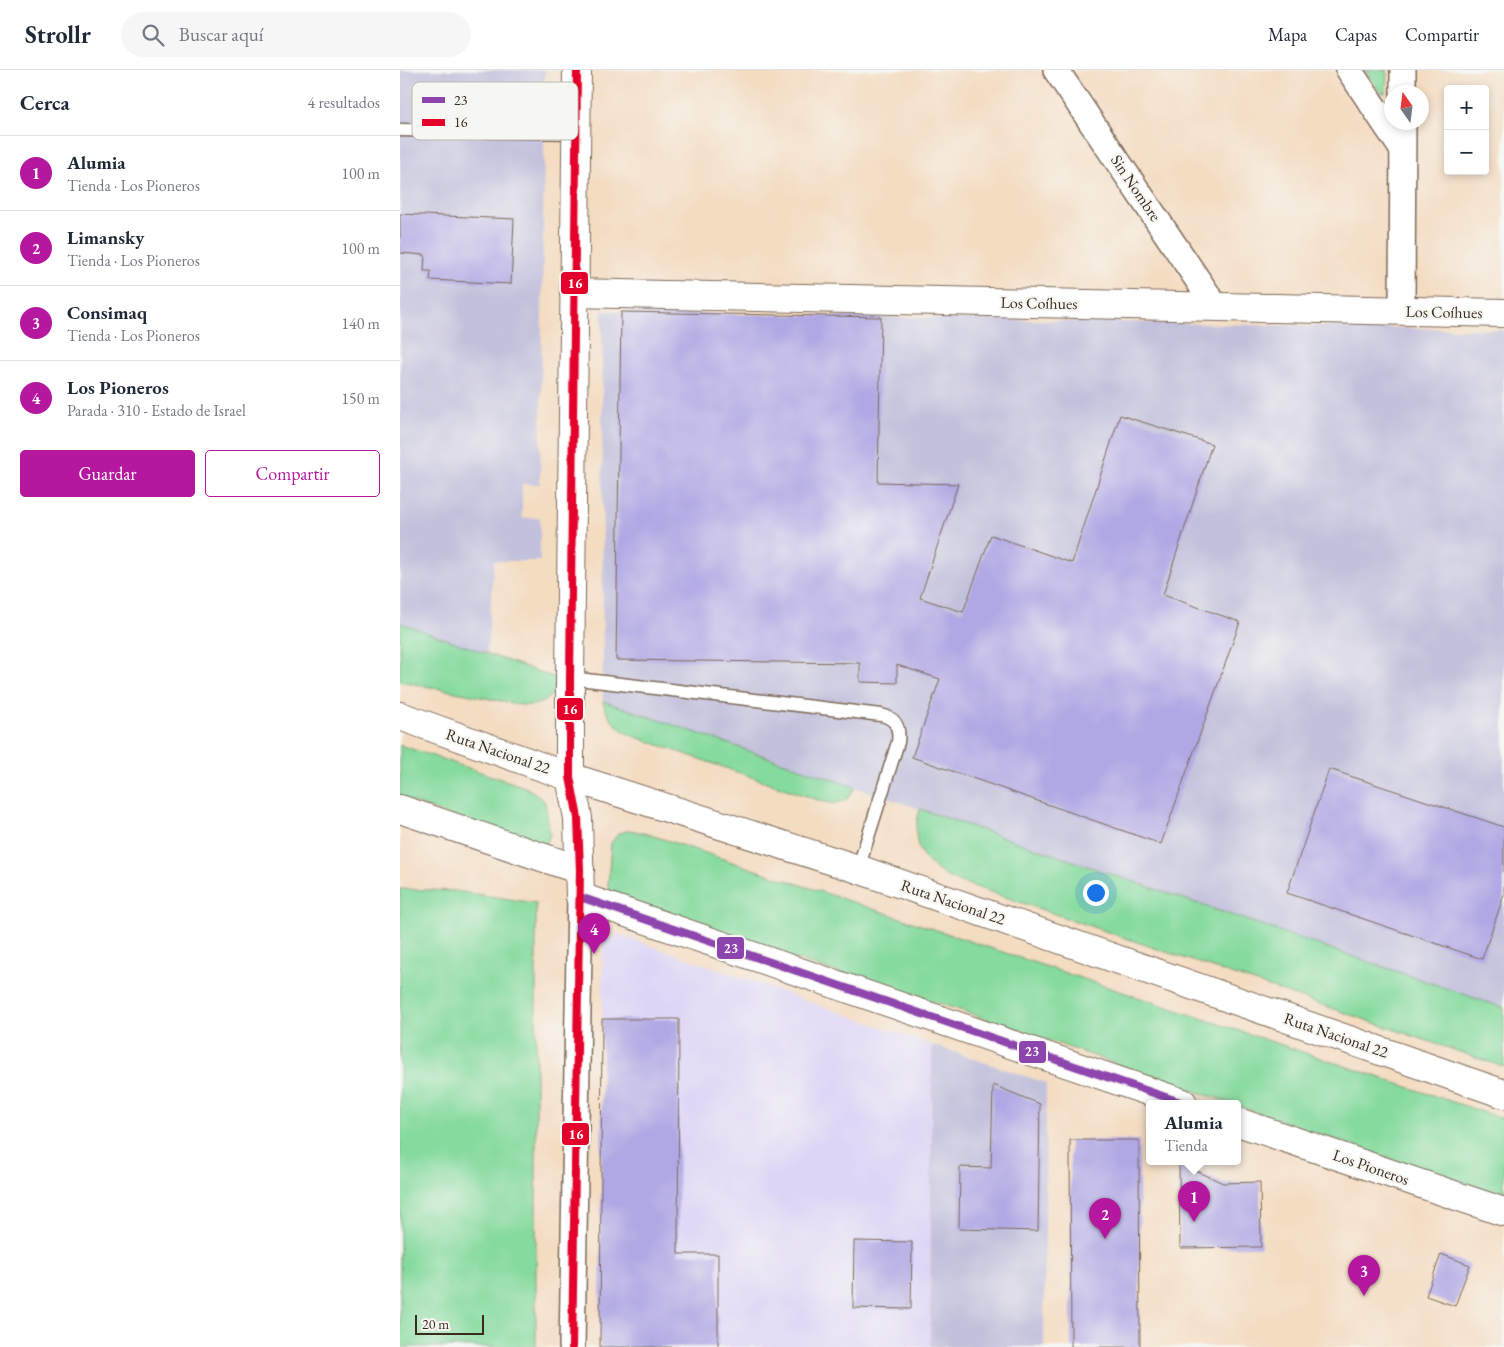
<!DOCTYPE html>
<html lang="es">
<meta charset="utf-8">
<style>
body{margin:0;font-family:"EB Garamond",serif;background:#f6f6f7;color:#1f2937}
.controls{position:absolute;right:15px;top:15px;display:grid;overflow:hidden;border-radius:5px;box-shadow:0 2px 8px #0003}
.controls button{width:45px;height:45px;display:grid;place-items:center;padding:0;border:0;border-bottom:1px solid #e0e1e3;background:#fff;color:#1f2937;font:25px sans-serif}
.compass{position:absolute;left:984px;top:15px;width:45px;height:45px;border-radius:50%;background:#fff;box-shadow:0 2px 8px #0003;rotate:346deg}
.scale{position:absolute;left:15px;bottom:12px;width:69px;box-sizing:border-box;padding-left:5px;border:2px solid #3b2a1e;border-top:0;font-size:14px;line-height:18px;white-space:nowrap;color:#3b2a1e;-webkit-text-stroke:4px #f6f6f2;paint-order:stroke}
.you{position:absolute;left:695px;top:822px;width:18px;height:18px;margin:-12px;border:4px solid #fff;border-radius:50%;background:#1a73e8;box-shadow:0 0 0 8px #1a73e833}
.badge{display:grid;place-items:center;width:32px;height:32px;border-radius:50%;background:#b5179e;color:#fff;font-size:16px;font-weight:700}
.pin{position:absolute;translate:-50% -41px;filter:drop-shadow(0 1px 2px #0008)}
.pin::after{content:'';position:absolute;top:26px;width:18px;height:15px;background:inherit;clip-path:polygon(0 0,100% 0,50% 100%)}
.popup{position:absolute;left:746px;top:1030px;width:95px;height:65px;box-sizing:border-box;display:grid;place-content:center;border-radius:5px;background:#fff;filter:drop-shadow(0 1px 4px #0005);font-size:16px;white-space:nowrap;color:#747a83}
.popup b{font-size:19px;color:#1f2937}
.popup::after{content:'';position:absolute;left:50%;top:100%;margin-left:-10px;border:10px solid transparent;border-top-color:#fff}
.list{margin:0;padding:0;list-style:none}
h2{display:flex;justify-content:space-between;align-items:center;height:65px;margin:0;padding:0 20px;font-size:21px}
h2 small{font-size:16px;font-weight:400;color:#747a83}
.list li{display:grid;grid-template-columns:32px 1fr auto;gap:15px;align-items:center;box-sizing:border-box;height:75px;padding:0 20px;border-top:1px solid #e0e1e3}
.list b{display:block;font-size:19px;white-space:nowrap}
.list p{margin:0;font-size:16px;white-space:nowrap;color:#747a83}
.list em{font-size:16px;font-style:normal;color:#747a83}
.actions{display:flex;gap:10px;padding:15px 20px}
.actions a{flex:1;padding:11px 0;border:1px solid #b5179e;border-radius:5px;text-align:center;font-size:18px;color:#b5179e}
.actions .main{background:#b5179e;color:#fff}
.icon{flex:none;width:28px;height:28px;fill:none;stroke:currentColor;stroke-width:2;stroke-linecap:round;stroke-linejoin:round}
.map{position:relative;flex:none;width:1104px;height:1277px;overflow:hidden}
header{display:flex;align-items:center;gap:30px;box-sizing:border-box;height:70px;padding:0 25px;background:#fff;border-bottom:1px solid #e0e1e3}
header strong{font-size:24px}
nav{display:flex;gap:28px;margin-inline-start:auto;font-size:18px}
.search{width:350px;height:45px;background:#f6f6f7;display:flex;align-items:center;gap:12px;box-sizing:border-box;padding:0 18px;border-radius:28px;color:#747a83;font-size:19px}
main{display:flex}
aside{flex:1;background:#fff}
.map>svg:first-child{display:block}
.built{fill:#ddd5f6}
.industrial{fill:#c2c1dc}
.green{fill:#85da9d;stroke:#60825e}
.building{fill:#b0a8e4}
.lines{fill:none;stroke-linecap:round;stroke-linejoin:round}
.lane-casing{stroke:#7c6857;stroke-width:15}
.street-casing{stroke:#7c6857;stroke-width:28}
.secondary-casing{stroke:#7c6857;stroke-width:30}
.highway-casing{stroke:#7c6857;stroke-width:30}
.lane{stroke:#fff;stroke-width:12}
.street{stroke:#fff;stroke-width:25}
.secondary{stroke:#fff;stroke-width:28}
.highway{stroke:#fff;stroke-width:28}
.bus-1-casing{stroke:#f6f6f2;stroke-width:11}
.bus-2-casing{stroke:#f6f6f2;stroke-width:11}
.bus-1{stroke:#8e44ad;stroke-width:8}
.bus-2{stroke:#e4002b;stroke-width:8}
.labels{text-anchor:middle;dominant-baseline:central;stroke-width:4.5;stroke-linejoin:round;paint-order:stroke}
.street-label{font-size:16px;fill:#3b2a1e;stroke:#f6f6f2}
.key{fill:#f6f6f2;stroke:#beb9b2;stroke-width:1}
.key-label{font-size:14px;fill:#3b2a1e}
.line-badge{stroke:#f6f6f2;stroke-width:2}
.badge-label{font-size:14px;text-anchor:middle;font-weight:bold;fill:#fff}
</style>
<header>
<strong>Strollr</strong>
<div class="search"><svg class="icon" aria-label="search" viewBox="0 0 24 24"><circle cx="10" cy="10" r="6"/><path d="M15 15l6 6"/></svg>Buscar aquí</div>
<nav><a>Mapa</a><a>Capas</a><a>Compartir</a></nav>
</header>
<main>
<aside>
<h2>Cerca<small>4 resultados</small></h2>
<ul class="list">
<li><span class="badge">1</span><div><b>Alumia</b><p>Tienda · Los Pioneros</p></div><em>100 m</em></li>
<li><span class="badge">2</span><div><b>Limansky</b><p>Tienda · Los Pioneros</p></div><em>100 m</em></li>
<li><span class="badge">3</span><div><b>Consimaq</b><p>Tienda · Los Pioneros</p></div><em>140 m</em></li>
<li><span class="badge">4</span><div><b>Los Pioneros</b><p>Parada · 310 - Estado de Israel</p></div><em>150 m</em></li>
</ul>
<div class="actions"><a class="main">Guardar</a><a>Compartir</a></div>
</aside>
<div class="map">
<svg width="1104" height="1277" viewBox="0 0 1104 1277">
<rect width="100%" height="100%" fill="#f6f6f2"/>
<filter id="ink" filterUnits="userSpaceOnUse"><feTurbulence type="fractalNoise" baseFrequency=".02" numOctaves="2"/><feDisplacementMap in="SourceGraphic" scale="10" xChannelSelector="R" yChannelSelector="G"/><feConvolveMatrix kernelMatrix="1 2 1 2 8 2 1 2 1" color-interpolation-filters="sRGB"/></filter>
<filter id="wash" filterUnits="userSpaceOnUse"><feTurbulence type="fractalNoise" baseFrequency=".0096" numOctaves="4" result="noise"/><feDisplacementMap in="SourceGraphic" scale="20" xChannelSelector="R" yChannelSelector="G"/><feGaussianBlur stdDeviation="1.12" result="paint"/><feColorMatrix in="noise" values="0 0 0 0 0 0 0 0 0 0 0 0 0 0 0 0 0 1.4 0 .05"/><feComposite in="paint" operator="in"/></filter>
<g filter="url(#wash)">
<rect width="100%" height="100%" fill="#f4dcc1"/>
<path class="built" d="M 218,864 L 532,975 L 530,1277 L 200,1277 L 203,874 Z"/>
<g class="industrial">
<path d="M 0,0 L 145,0 L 140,414 L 122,414 L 122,448 L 140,448 L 140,491 L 94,491 L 87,584 L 0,553 Z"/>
<path d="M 202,241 L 1104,260 L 1104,938 L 203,631 Z"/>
<path d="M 532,975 L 646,1013 L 644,1277 L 530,1277 Z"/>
</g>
<g class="green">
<path d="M 965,0 L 987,0 L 986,22 L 983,23 L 979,21 Z"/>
<path d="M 0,553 L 156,608 C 154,631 142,636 121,635 L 0,611 Z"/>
<path d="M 203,631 L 455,717 C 449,733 436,736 421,731 L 230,665 C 216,657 206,646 203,631 Z"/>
<path d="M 0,675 L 125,717 L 135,723 L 145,732 L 150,764 L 147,772 L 140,777 L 0,728 Z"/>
<path d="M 520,739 L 1104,938 L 1104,997 L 549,808 C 519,789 510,773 520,739 Z"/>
<path d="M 230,760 L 248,764 L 1104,1049 L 1104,1128 L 838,1036 L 838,1033 L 830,1033 L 560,940 L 221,836 L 212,827 L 208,815 L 211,773 L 219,763 Z"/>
<path d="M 0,819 L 55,821 L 136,833 L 136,1277 L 0,1277 Z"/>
</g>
<g id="blocks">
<g class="building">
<path d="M 0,144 L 114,149 L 111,214 L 30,210 L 31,201 L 24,201 L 25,185 L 0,183 Z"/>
<path d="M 221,242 L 481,247 L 478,412 L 558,414 L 520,528 L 563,542 L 591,465 L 672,493 L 720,345 L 812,374 L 763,525 L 840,552 L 761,774 L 512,687 L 540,609 L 497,595 L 497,613 L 460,612 L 460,593 L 216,590 Z"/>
<path d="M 929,699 L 1104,757 L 1104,825 L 1082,889 L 887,823 Z"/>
<path d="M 202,949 L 279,949 L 278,1184 L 318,1184 L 318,1277 L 200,1277 Z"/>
<path d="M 593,1015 L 640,1034 L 638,1161 L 559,1159 L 560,1097 L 591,1098 Z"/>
<path d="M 670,1070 L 739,1070 L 740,1277 L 671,1277 Z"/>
<path d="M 779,1093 L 823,1113 L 860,1112 L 861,1177 L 780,1178 Z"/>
<path d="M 454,1171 L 512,1172 L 511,1239 L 453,1238 Z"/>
<path d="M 1041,1184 L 1070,1195 L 1055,1236 L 1026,1226 Z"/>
</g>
</g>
</g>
<g filter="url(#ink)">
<use href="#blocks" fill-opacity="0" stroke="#7c6857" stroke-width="1"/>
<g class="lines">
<g class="lane-casing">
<g id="lane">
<path d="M 0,60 L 176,63"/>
<path d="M 170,608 L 481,645 C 496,648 500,658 498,672 L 458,799"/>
</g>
</g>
<g class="street-casing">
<g id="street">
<path d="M 656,0 L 816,237"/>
<path d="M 949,0 L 1002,79"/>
<path d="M 1003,22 L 1003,0"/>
<path d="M 1002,241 L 1003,52"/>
<path d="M 172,1277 L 180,827"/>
</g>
</g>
<g class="secondary-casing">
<g id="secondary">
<path d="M 177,0 L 170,608 L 170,707 L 178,748 L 180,827 L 783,1033"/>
<path d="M 174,223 L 1104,243"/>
<path d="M 0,739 L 180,800"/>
<path d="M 838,1052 L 1104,1142"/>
</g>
</g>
<g class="highway-casing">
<path id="highway" d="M 0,646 L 170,707 L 458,799 L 1104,1024"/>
</g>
<use href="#lane" class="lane"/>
<use href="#street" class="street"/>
<use href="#secondary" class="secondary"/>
<use href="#highway" class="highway"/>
<g class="bus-1-casing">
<path id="bus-1" d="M 180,827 L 783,1033"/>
</g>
<g class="bus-2-casing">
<path id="bus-2" d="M 172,1277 L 180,800 L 178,748 L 170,707 L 170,608 L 177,0"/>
</g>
<use href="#bus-1" class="bus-1"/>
<use href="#bus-2" class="bus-2"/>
</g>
</g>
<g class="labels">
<g class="street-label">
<text transform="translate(736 118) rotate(56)">Sin Nombre</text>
<text transform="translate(639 233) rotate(1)">Los Coíhues</text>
<text transform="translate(1044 242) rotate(1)">Los Coíhues</text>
<text transform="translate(98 681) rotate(19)">Ruta Nacional 22</text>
<text transform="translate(553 832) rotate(19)">Ruta Nacional 22</text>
<text transform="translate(936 965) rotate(19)">Ruta Nacional 22</text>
<text transform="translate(971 1097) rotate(19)">Los Pioneros</text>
</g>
</g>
<rect x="12" y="12" width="166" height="58" rx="8" class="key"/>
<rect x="22" y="27" width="23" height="6" fill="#8e44ad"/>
<rect x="22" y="49" width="23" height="7" fill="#e4002b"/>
<g class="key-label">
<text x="54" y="35">23</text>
<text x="54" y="57">16</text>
</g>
<g class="line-badge">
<rect x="160" y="201" width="29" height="24" rx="5" fill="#e4002b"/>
<rect x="156" y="627" width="28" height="24" rx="5" fill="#e4002b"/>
<rect x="316" y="866" width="29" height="24" rx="5" fill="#8e44ad"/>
<rect x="618" y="970" width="29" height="24" rx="5" fill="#8e44ad"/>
<rect x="161" y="1052" width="29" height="24" rx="5" fill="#e4002b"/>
</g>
<g class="badge-label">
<text x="175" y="218">16</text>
<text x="170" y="644">16</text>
<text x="331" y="883">23</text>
<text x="632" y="986">23</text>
<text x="176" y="1069">16</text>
</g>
</svg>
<div class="controls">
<button>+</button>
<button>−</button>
</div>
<svg class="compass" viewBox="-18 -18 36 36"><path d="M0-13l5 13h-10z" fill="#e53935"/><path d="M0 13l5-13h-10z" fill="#747a83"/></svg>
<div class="scale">20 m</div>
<div class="you"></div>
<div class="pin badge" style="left:794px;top:1152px">1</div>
<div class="popup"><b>Alumia</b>Tienda</div>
<div class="pin badge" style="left:705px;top:1169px">2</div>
<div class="pin badge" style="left:964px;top:1226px">3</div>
<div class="pin badge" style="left:194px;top:884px">4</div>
</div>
</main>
